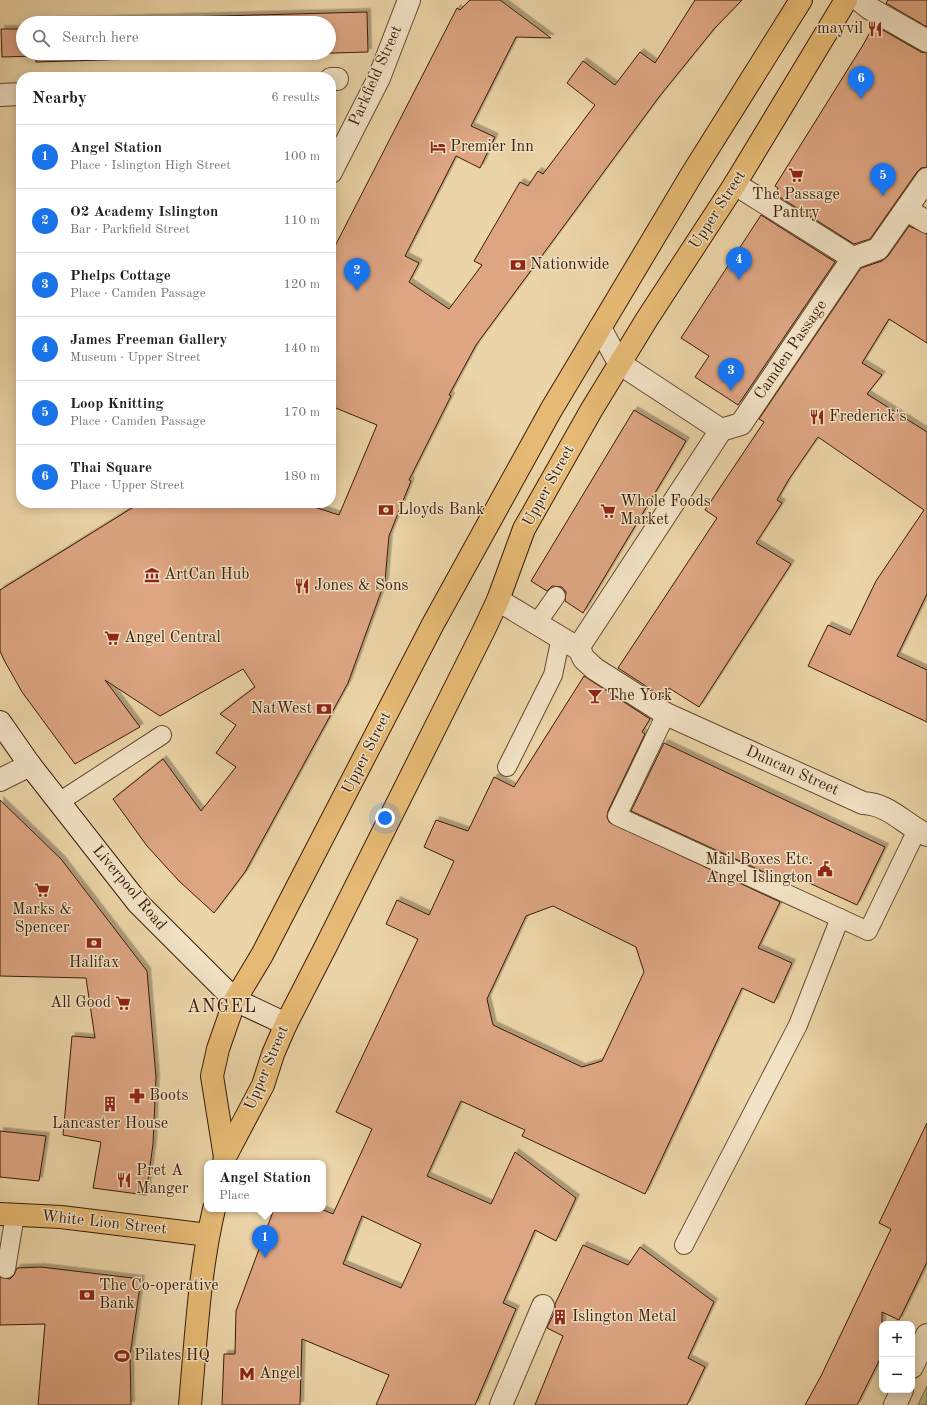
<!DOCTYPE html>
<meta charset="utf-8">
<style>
body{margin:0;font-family:"Old Standard TT",serif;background:#f2f2f2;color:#202124}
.controls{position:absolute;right:12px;bottom:12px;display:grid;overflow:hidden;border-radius:8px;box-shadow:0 2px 10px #0003}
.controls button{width:36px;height:36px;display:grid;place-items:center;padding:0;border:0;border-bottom:1px solid #e0e0e0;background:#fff;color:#202124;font:20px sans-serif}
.you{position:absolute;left:385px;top:818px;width:14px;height:14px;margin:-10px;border:3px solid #fff;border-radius:50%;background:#1a73e8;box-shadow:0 0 0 6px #1a73e833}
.badge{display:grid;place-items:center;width:26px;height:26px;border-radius:50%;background:#1a73e8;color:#fff;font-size:13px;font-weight:700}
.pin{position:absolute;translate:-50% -33px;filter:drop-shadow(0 1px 2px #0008)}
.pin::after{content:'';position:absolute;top:21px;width:14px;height:12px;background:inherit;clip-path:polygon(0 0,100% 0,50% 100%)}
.popup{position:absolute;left:204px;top:1160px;width:122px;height:52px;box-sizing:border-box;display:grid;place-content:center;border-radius:8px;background:#fff;filter:drop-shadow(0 1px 3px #0005);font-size:13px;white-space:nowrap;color:#757577}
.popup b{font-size:15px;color:#202124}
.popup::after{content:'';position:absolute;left:50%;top:100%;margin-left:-8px;border:8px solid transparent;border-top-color:#fff}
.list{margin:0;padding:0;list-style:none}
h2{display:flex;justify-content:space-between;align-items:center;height:52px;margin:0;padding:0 16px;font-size:17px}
h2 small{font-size:13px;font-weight:400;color:#757577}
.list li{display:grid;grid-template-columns:26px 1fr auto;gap:12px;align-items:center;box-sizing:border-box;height:64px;padding:0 16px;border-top:1px solid #e0e0e0}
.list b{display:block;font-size:15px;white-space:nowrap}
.list p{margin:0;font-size:13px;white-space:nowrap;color:#757577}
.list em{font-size:13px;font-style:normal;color:#757577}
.icon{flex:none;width:22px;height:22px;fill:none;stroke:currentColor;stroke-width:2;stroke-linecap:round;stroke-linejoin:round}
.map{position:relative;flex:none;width:927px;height:1405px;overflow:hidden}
.search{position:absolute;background:#fff;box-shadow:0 2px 10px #0003;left:16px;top:16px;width:320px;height:44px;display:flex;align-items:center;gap:10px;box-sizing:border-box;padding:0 14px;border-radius:22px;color:#757577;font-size:15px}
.panel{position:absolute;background:#fff;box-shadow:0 2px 10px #0003;left:16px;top:72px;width:320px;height:436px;border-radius:16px}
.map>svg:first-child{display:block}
.green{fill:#b9bc86;stroke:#796c47}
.building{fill:#dda582;stroke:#391b08;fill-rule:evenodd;filter:url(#shadow)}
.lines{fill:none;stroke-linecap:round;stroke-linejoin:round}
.lane-casing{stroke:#664930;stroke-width:20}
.street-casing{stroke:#664930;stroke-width:24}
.secondary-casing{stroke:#391b08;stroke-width:24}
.highway-casing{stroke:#391b08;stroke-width:24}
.lane{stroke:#f2e3c6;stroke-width:18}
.street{stroke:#f2e3c6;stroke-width:22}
.secondary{stroke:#f2e3c6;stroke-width:22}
.highway{stroke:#e6ba74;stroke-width:22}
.labels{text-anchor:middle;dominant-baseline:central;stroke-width:3;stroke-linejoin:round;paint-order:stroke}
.poi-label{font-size:16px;fill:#391b08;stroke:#f2e3c6;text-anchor:start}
.street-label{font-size:16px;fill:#391b08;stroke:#f2e3c6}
.quarter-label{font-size:18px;letter-spacing:1px;fill:#391b08;stroke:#f2e3c6}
</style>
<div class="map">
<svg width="927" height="1405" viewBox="0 0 927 1405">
<defs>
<filter id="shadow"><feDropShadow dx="3.5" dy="-3.5" stdDeviation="0" flood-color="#0004"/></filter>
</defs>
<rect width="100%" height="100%" fill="#ebd4a7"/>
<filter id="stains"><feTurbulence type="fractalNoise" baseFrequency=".005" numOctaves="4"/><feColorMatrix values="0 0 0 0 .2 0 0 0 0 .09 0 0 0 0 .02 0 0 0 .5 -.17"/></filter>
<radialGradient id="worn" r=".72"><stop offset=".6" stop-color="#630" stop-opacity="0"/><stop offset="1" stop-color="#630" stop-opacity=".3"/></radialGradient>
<path class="green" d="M 927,1386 L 927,1405 L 918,1405 Z"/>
<g class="building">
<path d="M 470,0 L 500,0 L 551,38 L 516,37 L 471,126 L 495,137 L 480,168 L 456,156 L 405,256 L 419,263 L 409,282 L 449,309 L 482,265 L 474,261 L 520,182 L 528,186 L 538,171 L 543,174 L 595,105 L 567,83 L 583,61 L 615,85 L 640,52 L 655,63 L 695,0 L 742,0 L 714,29 L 659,97 L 476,345 L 449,395 L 451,396 L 409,480 L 411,481 L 389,536 L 385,581 L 348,683 L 245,872 L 214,913 L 179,881 L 147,846 L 113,799 L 163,759 L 201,811 L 236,767 L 216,753 L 236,725 L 220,714 L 255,687 L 243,669 L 160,716 L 105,680 L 140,727 L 75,764 L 22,692 L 4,660 L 0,651 L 0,590 L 140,503 L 302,503 L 339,515 L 377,425 L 331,406 L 331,254 L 457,8 L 460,10 Z"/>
<path d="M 888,0 L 927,0 L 927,27 L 886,3 Z"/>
<path d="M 367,12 L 368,52 L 36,62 L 36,56 L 2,57 L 1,29 L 23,29 L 23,53 L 329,53 L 329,23 L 35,23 L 35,21 Z"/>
<path d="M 874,25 L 921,52 L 927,53 L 927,167 L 921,168 L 917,172 L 870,239 L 854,244 L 775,194 L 778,188 L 775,186 L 863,45 Z"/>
<path d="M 761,215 L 835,262 L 738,405 L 695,377 L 709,356 L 681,338 Z"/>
<path d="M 909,226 L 927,234 L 927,343 L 889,319 L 862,363 L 882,375 L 867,394 L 927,432 L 927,594 L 897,656 L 927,670 L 927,722 L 808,666 L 828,625 L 850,635 L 876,581 L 924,510 L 818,437 L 789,479 L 777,500 L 782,503 L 756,543 L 791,564 L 699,707 L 669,688 L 663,697 L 618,668 L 717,518 L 705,510 L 764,422 L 759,419 L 861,268 L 882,261 L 888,256 Z"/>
<path d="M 634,410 L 686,441 L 583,613 L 565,601 L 566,592 L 562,587 L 552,586 L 547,591 L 531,581 Z"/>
<path d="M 584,676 L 650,719 L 642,732 L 645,734 L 608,811 L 607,817 L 609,822 L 780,902 L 758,948 L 792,963 L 774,1003 L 742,988 L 645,1194 L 522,1136 L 525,1130 L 461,1101 L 427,1176 L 491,1204 L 515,1152 L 576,1198 L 556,1241 L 535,1230 L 503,1303 L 516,1309 L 475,1405 L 376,1405 L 389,1375 L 302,1339 L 300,1405 L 222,1405 L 224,1354 L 235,1354 L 236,1311 L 274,1209 L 321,1209 L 333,1214 L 372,1129 L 336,1112 L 418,939 L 386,924 L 397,900 L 429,915 L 454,861 L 424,847 L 436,820 L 468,831 L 494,777 L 514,787 ZM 553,906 L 636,947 L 644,972 L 602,1061 L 582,1067 L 493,1025 L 487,999 L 526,916 ZM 362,1216 L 421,1244 L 401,1288 L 343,1264 Z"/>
<path d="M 664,743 L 885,847 L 857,905 L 792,875 L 788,883 L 631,811 Z"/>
<path d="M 0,800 L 61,859 L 147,971 L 156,1077 L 153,1144 L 146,1195 L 93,1188 L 101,1142 L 63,1135 L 72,1036 L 95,1038 L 86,978 L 0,976 Z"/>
<path d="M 927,1123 L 927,1262 L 899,1320 L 882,1312 L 882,1355 L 857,1405 L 805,1405 L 821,1376 L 891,1229 L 879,1223 Z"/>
<path d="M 0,1131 L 46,1136 L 39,1181 L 0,1177 Z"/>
<path d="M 583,1245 L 628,1265 L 640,1247 L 714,1302 L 688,1358 L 705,1367 L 687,1405 L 535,1405 L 563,1336 L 547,1328 L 555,1311 L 555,1304 Z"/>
<path d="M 41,1267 L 141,1279 L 130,1355 L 131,1405 L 38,1405 L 45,1324 L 0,1325 L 0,1277 L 10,1279 L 14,1275 L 17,1268 Z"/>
</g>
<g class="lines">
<g class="lane-casing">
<g id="lane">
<path d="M 537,623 L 556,596"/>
<path d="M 666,714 L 617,816 L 868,931 L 917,830"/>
<path d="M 507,767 L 553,675 L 561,637"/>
<path d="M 59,802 L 162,735"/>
<path d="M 684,1245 L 798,1025 L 840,918"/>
<path d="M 6,1269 L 15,1215"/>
</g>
</g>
<g class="street-casing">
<g id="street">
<path d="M 859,0 L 869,8 L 927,41"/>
<path d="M 331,79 L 337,79"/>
<path d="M 0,95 L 21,94"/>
<path d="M 331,172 L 379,78 L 409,0"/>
<path d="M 735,184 L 853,258"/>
<path d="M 907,210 L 927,222"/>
<path d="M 600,328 L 619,363 L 721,430"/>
<path d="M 721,430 L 741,424 L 853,258 L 878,249 L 927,179"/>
<path d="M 498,600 L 579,649 L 584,659 L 595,669 L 666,714 L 863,803 C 889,804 905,825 927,835"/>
<path d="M 579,649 L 582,642 L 721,430"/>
<path d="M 0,780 L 30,765"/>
<path d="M 912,1367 L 927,1335"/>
<path d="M 501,1405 L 543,1306"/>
<path d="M 895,1405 L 902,1390"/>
</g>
</g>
<g class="secondary-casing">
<path id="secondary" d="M 0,722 L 30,765 L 138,903 L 235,1000 L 286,1024"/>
</g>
<g class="highway-casing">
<g id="highway">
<path d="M 225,1157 L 212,1076 L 218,1049 L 235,1000 L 262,955 L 433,624 L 551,410 L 692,174 L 801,0"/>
<path d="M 224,1163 L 225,1157 L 263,1085 L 273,1054 L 286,1024 L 325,948 L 484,630 L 498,600 L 524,529 L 592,409 L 647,319 L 735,184 L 846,0"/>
<path d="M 0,1214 L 61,1217 L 208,1235"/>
<path d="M 190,1405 C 196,1339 199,1273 214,1209"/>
</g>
</g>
<use href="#lane" class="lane"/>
<use href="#street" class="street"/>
<use href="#secondary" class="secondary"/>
<use href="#highway" class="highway"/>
</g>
<defs>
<g id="restaurant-bare" transform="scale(1.2)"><path d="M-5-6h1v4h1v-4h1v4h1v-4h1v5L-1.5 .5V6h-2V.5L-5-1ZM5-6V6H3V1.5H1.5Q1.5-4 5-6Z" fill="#8f2418" stroke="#f2e3c6" stroke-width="2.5" paint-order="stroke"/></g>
<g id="hotel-bare" transform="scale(1.2)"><path d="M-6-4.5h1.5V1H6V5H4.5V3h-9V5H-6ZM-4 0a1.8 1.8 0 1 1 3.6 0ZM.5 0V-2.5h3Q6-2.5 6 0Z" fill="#8f2418" stroke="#f2e3c6" stroke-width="2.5" paint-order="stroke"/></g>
<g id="supermarket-bare" transform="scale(1.2)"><path d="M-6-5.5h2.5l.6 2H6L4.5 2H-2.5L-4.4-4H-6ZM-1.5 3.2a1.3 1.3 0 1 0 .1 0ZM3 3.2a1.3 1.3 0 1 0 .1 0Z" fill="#8f2418" stroke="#f2e3c6" stroke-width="2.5" paint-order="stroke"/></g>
<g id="bank-bare" transform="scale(1.2)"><path d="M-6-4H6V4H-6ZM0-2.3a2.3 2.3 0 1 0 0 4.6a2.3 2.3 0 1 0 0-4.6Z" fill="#8f2418" stroke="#f2e3c6" stroke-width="2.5" paint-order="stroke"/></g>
<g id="museum-bare" transform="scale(1.2)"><path d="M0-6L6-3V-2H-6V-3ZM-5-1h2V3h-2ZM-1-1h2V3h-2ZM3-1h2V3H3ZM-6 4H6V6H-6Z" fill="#8f2418" stroke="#f2e3c6" stroke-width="2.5" paint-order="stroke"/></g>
<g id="bar-bare" transform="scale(1.2)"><path d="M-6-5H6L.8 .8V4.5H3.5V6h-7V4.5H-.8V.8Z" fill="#8f2418" stroke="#f2e3c6" stroke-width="2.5" paint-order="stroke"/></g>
<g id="civic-bare" transform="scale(1.2)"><path d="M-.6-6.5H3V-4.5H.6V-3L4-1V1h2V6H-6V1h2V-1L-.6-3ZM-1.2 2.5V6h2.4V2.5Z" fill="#8f2418" stroke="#f2e3c6" stroke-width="2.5" paint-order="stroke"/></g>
<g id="pharmacy-bare" transform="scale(1.2)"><path d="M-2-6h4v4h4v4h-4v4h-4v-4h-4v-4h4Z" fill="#8f2418" stroke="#f2e3c6" stroke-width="2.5" paint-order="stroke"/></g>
<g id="building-bare" transform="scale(1.2)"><path d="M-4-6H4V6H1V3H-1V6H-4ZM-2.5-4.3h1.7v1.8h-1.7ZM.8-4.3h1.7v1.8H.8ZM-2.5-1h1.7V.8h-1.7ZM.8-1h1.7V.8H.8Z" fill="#8f2418" stroke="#f2e3c6" stroke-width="2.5" paint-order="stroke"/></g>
<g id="stadium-bare" transform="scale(1.2)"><path d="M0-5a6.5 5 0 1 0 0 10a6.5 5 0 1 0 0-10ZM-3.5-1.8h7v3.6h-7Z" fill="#8f2418" stroke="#f2e3c6" stroke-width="2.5" paint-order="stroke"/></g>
<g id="metro-bare" transform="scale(1.2)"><path d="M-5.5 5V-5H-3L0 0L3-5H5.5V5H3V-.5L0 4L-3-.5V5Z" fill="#8f2418" stroke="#f2e3c6" stroke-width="2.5" paint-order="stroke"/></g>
</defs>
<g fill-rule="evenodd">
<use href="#restaurant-bare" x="875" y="29"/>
<use href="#hotel-bare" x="438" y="147"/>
<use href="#supermarket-bare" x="796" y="175"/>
<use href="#bank-bare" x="518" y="265"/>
<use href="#restaurant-bare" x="817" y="417"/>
<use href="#bank-bare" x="386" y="510"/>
<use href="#supermarket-bare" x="608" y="511"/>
<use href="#museum-bare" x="152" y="575"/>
<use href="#restaurant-bare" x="302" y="586"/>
<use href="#supermarket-bare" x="112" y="638"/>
<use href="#bar-bare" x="595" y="696"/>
<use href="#bank-bare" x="324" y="709"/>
<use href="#civic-bare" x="825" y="869"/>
<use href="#supermarket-bare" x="42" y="890"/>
<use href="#bank-bare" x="94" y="943"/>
<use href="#supermarket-bare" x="123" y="1003"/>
<use href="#pharmacy-bare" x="137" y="1096"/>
<use href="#building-bare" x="110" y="1104"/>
<use href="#restaurant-bare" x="124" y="1180"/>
<use href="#bank-bare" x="87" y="1295"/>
<use href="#building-bare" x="560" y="1317"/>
<use href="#stadium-bare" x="122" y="1356"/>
<use href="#metro-bare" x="247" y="1374"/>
</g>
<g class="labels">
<g class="poi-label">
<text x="863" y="29" text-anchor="end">mayvil</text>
<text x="450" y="147">Premier Inn</text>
<text x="796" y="195" text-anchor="middle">The Passage<tspan x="796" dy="18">Pantry</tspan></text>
<text x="530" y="265">Nationwide</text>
<text x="829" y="417">Frederick's</text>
<text x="620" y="502">Whole Foods<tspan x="620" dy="18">Market</tspan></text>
<text x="398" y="510">Lloyds Bank</text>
<text x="164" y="575">ArtCan Hub</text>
<text x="314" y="586">Jones &amp; Sons</text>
<text x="124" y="638">Angel Central</text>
<text x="607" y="696">The York</text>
<text x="312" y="709" text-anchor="end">NatWest</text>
<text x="813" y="860" text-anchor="end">Mail Boxes Etc.<tspan x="813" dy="18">Angel Islington</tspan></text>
<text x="42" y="910" text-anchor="middle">Marks &amp;<tspan x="42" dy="18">Spencer</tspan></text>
<text x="94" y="963" text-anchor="middle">Halifax</text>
<text x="111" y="1003" text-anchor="end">All Good</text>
<text x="149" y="1096">Boots</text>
<text x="110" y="1124" text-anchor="middle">Lancaster House</text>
<text x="136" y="1171">Pret A<tspan x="136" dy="18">Manger</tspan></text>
<text x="99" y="1286">The Co-operative<tspan x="99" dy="18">Bank</tspan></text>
<text x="572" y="1317">Islington Metal</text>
<text x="134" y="1356">Pilates HQ</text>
<text x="259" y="1374">Angel</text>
</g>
<g class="street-label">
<text transform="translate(376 76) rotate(-66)">Parkfield Street</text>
<text transform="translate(718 210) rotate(-57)">Upper Street</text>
<text transform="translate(791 350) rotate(-56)">Camden Passage</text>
<text transform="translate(549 486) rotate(-61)">Upper Street</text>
<text transform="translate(367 753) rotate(-63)">Upper Street</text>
<text transform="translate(792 771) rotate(24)">Duncan Street</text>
<text transform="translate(129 888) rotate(50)">Liverpool Road</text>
<text transform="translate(267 1068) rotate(-67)">Upper Street</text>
<text transform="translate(104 1223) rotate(6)">White Lion Street</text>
</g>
<g class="quarter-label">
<text x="222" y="1007">ANGEL</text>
</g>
</g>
<rect width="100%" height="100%" filter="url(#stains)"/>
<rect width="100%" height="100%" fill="url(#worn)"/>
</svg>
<div class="controls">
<button>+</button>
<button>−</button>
</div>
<div class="you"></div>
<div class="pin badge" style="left:265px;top:1258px">1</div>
<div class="popup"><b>Angel Station</b>Place</div>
<div class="pin badge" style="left:357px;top:291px">2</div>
<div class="pin badge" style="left:731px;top:391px">3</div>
<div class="pin badge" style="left:739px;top:280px">4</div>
<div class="pin badge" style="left:883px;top:196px">5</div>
<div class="pin badge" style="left:861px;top:99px">6</div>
<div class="search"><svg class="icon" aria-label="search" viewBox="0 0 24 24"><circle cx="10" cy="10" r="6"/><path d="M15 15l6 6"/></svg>Search here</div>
<section class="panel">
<h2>Nearby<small>6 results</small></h2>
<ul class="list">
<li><span class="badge">1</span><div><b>Angel Station</b><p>Place · Islington High Street</p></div><em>100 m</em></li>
<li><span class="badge">2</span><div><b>O2 Academy Islington</b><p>Bar · Parkfield Street</p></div><em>110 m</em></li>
<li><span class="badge">3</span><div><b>Phelps Cottage</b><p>Place · Camden Passage</p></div><em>120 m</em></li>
<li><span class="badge">4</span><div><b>James Freeman Gallery</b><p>Museum · Upper Street</p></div><em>140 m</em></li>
<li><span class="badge">5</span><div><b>Loop Knitting</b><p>Place · Camden Passage</p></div><em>170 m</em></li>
<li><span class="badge">6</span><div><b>Thai Square</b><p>Place · Upper Street</p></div><em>180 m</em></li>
</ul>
</section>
</div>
